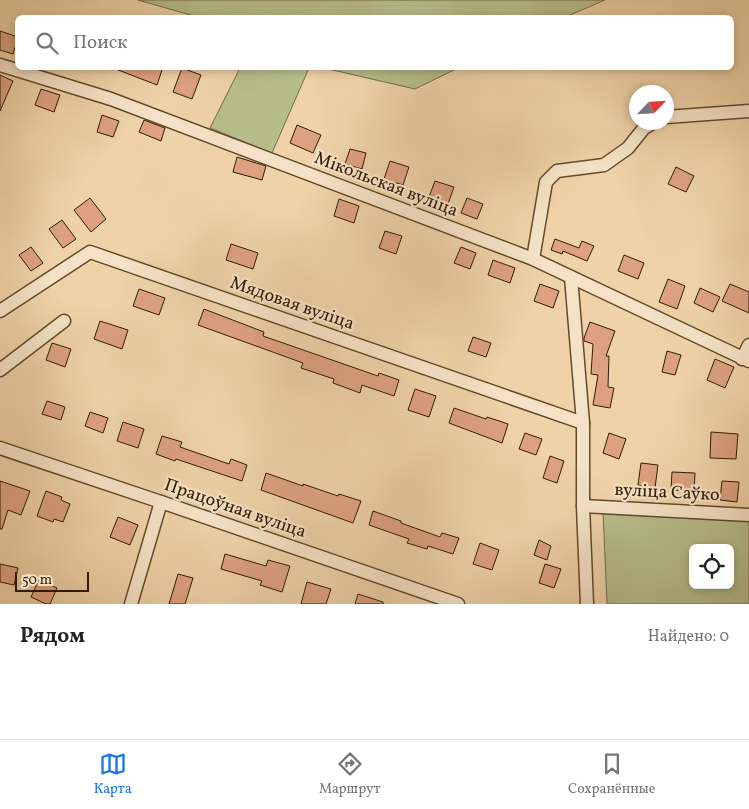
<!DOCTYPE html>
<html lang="ru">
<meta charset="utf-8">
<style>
body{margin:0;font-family:Vollkorn,serif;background:#f6f6f6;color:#222}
.controls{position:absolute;right:15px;bottom:15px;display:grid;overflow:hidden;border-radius:8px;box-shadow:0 2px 8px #0003}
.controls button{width:45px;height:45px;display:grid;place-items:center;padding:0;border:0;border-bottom:1px solid #e0e0e0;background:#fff;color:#222;font:25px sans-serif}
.compass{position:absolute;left:629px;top:85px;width:45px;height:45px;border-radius:50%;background:#fff;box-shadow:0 2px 8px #0003;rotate:65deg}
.scale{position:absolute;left:15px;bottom:12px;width:74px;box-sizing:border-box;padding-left:5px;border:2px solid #341c02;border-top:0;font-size:14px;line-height:18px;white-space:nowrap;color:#341c02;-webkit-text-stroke:4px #f5e2c6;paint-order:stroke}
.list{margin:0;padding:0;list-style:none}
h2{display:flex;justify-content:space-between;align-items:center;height:65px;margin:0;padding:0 20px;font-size:21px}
h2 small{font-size:16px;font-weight:400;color:#767676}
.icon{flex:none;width:28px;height:28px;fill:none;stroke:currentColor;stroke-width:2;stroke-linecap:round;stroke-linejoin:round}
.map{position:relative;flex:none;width:749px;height:604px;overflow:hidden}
.search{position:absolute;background:#fff;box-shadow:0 2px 8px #0003;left:15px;right:15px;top:15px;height:55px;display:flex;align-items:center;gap:12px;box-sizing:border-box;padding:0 18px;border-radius:8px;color:#767676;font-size:19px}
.sheet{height:135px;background:#fff}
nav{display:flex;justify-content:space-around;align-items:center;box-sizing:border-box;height:70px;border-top:1px solid #e0e0e0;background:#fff;font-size:14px;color:#767676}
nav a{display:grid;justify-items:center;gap:2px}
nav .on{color:#1a73e8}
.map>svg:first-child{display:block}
.green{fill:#b6bd89;stroke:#756c46;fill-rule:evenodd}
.building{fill:#dda17f;stroke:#341c02}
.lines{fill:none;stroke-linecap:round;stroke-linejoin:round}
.minor-casing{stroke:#634a2b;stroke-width:15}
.minor{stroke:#f5e2c6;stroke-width:12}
.labels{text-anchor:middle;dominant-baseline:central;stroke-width:4.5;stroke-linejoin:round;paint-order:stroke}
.street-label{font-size:18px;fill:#341c02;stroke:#f5e2c6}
</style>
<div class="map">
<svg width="749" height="604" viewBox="0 0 749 604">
<rect width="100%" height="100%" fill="#efd2a7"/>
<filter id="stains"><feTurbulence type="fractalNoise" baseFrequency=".004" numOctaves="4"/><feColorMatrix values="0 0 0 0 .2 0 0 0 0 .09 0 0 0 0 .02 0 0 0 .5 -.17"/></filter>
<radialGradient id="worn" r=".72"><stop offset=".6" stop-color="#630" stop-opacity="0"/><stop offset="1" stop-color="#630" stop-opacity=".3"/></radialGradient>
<g class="green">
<path d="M 138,0 L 605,0 L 563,18 L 195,18 L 194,16 Z"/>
<path d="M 240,68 L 309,68 L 272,153 L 210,128 Z"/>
<path d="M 324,68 L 458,68 L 415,89 Z"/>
<path d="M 603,511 L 749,520 L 749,604 L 607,604 ZM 693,548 L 730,548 L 730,585 L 693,585 Z"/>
</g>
<g class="building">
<path d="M 0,31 L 18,37 L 13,54 L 0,50 Z"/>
<path d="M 113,68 L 156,68 L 162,70 L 157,85 Z"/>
<path d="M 182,68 L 201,75 L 192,99 L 173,92 Z"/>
<path d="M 0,75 L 13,81 L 0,111 Z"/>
<path d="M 41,89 L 60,95 L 54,112 L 35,105 Z"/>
<path d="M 102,115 L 119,121 L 113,137 L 97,132 Z"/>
<path d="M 144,120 L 165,128 L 161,141 L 139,132 Z"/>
<path d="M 297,125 L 321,135 L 313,153 L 290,143 Z"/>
<path d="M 350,149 L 366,153 L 362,169 L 345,164 Z"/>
<path d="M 237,157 L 266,166 L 262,180 L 233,172 Z"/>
<path d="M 390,161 L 409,167 L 403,185 L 384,179 Z"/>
<path d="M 676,167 L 694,176 L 686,192 L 668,184 Z"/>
<path d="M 435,181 L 454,187 L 448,204 L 429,197 Z"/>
<path d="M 90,198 L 106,219 L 91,232 L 74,210 Z"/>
<path d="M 467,198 L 483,204 L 477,219 L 461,213 Z"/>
<path d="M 339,199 L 359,206 L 354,223 L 334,216 Z"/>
<path d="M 62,220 L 76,239 L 63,248 L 49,229 Z"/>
<path d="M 385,231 L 402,236 L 396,254 L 379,248 Z"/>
<path d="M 555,239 L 579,248 L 582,241 L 594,246 L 587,261 L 563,251 L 562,254 L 551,250 Z"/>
<path d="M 231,244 L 258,253 L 253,269 L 226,260 Z"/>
<path d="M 31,247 L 43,263 L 31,271 L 19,255 Z"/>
<path d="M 461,247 L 476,253 L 470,269 L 454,263 Z"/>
<path d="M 624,255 L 644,263 L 638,279 L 618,271 Z"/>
<path d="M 493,260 L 515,268 L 510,283 L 488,275 Z"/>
<path d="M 668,279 L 685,286 L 677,309 L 659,302 Z"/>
<path d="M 540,284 L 559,291 L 553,308 L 534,301 Z"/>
<path d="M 730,284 L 749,292 L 749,313 L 722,301 Z"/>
<path d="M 700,288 L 720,297 L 713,312 L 694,303 Z"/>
<path d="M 139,289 L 165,298 L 159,315 L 133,306 Z"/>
<path d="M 204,309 L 264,332 L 263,336 L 378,376 L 379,373 L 399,380 L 394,396 L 362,385 L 360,393 L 333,383 L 334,379 L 301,368 L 303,363 L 198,325 Z"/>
<path d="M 100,321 L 128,330 L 122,349 L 94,339 Z"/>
<path d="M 590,322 L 615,331 L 606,356 L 609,356 L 608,387 L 614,388 L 610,408 L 593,405 L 598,375 L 591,374 L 593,344 L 584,341 L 584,338 Z"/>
<path d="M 473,337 L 491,343 L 486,357 L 468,351 Z"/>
<path d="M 52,343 L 71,349 L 65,367 L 46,360 Z"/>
<path d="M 667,351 L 681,355 L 675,375 L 662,372 Z"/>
<path d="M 715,359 L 734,367 L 725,388 L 707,380 Z"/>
<path d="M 415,389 L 436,396 L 429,417 L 408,410 Z"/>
<path d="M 47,401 L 65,407 L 61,420 L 42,414 Z"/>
<path d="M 454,408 L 486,419 L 487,417 L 508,424 L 502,443 L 449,423 Z"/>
<path d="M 90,412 L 108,418 L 103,433 L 85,426 Z"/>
<path d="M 123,422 L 144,429 L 138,448 L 117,441 Z"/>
<path d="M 711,432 L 738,434 L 736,459 L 710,458 Z"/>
<path d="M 525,433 L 542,439 L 536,455 L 519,449 Z"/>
<path d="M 609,433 L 626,439 L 619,459 L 603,453 Z"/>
<path d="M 162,436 L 182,442 L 180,447 L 229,464 L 231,459 L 247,465 L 242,481 L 176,459 L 175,461 L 156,454 Z"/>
<path d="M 550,456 L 564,461 L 557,483 L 543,478 Z"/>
<path d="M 641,463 L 658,465 L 655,488 L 638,485 Z"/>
<path d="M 672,472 L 695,473 L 694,491 L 671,490 Z"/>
<path d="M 266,473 L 303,486 L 303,484 L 338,496 L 339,494 L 361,501 L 353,523 L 261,490 Z"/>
<path d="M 0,481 L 30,491 L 21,515 L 8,510 L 2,529 L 0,529 Z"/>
<path d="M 722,481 L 739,482 L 737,502 L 720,500 Z"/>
<path d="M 46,491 L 62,497 L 61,500 L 70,504 L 63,522 L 54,519 L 53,522 L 37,516 Z"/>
<path d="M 373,511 L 401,521 L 401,523 L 440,537 L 442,533 L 459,538 L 453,554 L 428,546 L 427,549 L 407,543 L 409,539 L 369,525 Z"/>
<path d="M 118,517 L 138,525 L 130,545 L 110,537 Z"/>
<path d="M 539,540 L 551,546 L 547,560 L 534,555 Z"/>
<path d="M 480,543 L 499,550 L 492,570 L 473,564 Z"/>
<path d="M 225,554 L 266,566 L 268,560 L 290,566 L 282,592 L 260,585 L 262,581 L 221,569 Z"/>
<path d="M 0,564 L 18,568 L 14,585 L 0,582 Z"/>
<path d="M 545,564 L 561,569 L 554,588 L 539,583 Z"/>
<path d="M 178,574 L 193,578 L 185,604 L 169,604 Z"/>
<path d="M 39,579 L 57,588 L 50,604 L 46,604 L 31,597 Z"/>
<path d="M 307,582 L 331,589 L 326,604 L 301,604 Z"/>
<path d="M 358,594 L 383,602 L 383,604 L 355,604 Z"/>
</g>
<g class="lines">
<g class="minor-casing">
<g id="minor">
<path d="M 0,65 L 111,99 L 533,259 L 749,361"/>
<path d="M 666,117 L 749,111"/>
<path d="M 533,259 L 546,182 L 557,171 L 604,165 L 628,148 L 644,128 L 654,122"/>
<path d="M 571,277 L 583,423 L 583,506 L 587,604"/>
<path d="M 0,311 L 90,252 L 583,423"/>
<path d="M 742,359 L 749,345"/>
<path d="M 0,370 L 64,321"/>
<path d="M 0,448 L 161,502 L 458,604"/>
<path d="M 583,506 L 749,515"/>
<path d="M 131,604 L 161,502"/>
</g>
</g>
<use href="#minor" class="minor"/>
</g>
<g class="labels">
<g class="street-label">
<text transform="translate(386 185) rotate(21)">Мікольская вуліца</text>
<text transform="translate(292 304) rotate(19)">Мядовая вуліца</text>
<text transform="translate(667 493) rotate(3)">вуліца Саўко</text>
<text transform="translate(235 509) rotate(19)">Працоўная вуліца</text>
</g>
</g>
<rect width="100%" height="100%" filter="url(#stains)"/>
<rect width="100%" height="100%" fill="url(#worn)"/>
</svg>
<div class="controls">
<button><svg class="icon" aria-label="locate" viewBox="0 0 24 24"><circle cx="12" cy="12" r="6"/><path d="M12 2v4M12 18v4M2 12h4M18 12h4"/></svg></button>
</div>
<svg class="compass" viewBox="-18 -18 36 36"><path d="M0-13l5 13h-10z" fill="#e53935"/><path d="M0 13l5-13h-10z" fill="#767676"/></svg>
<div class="scale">50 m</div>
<div class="search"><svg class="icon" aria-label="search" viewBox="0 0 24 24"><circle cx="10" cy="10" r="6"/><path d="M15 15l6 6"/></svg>Поиск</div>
</div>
<section class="sheet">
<h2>Рядом<small>Найдено: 0</small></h2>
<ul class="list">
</ul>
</section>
<nav>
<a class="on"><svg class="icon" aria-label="map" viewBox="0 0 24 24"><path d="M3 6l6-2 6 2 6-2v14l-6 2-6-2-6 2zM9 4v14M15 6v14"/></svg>Карта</a>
<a><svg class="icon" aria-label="directions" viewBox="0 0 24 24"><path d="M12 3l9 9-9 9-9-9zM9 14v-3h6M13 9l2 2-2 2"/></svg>Маршрут</a>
<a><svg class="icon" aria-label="saved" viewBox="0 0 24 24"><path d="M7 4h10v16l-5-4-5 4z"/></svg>Сохранённые</a>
</nav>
